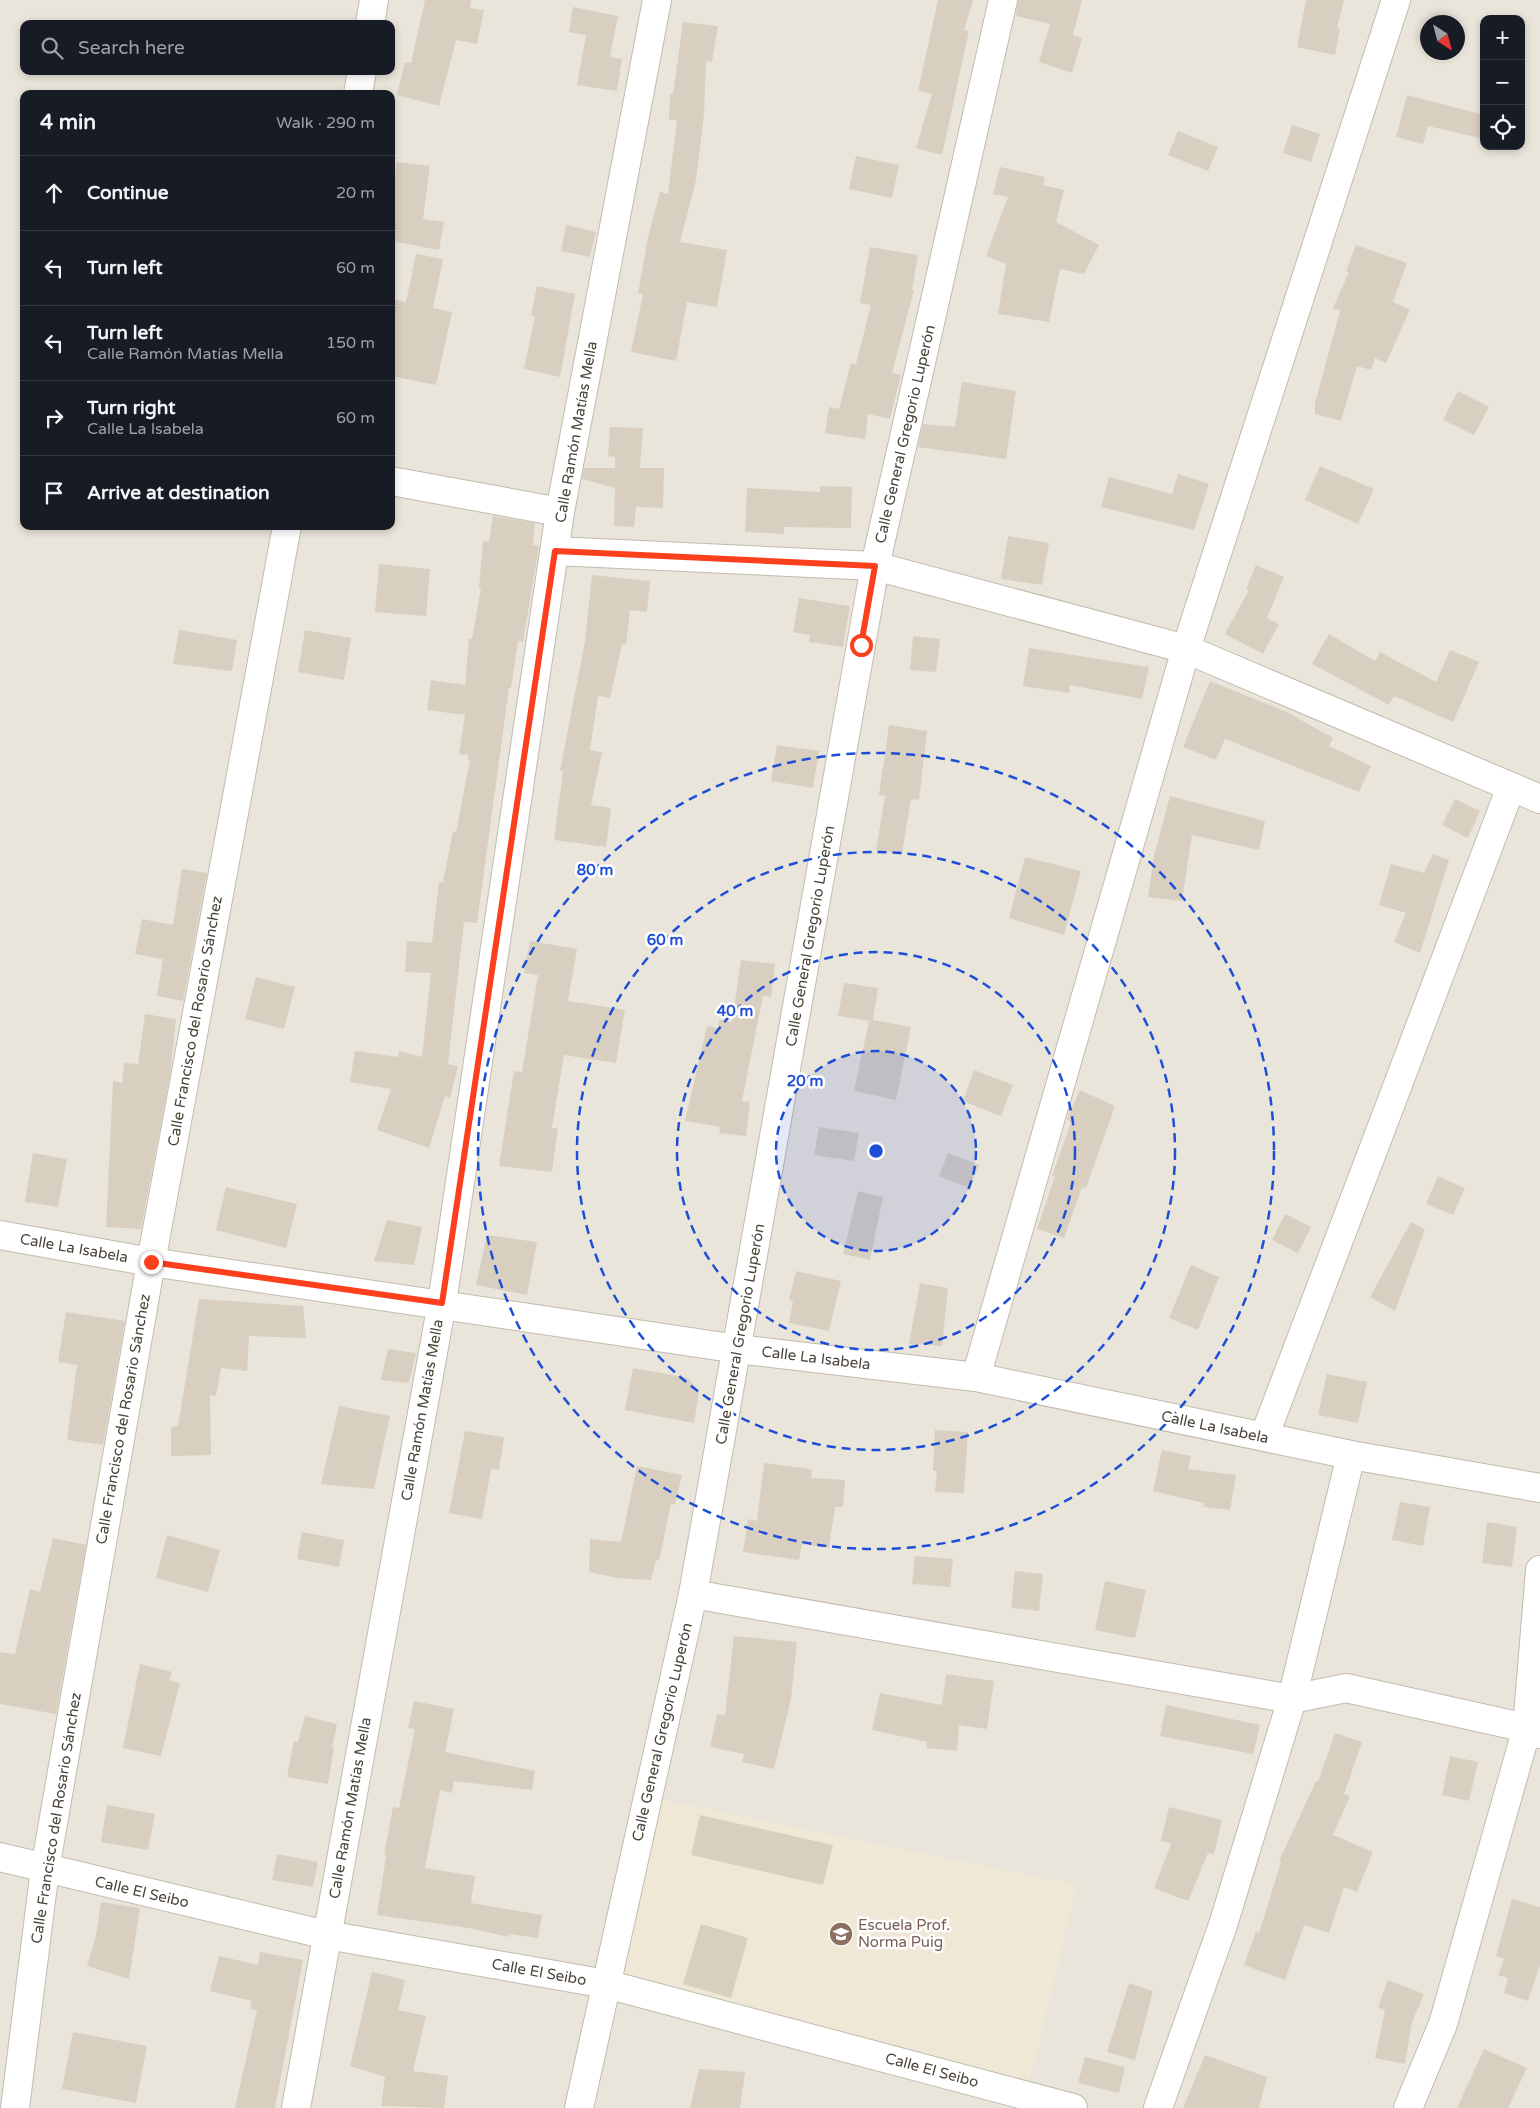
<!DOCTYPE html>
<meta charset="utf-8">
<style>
body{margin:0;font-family:"Varela Round",sans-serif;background:#20242c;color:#f1f3f6}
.controls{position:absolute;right:15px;top:15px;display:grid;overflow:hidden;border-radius:10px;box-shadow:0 2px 8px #0003}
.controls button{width:45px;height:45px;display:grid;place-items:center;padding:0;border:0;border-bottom:1px solid #363941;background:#171b24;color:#f1f3f6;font:25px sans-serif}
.compass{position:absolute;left:1420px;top:15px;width:45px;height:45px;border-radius:50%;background:#171b24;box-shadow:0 2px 8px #0003;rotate:144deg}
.stop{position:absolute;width:15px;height:15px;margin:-11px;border:4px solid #fc3f1d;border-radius:50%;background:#fff}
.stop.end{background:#fc3f1d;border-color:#fff;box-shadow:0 1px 5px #0008}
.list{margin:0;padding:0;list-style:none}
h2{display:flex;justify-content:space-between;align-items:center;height:65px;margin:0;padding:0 20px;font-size:21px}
h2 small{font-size:16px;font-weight:400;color:#9ea1a6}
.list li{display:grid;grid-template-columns:32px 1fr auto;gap:15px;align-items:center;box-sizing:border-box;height:75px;padding:0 20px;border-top:1px solid #363941}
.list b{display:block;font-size:19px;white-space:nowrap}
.list p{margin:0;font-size:16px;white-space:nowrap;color:#9ea1a6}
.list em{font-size:16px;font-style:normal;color:#9ea1a6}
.icon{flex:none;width:28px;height:28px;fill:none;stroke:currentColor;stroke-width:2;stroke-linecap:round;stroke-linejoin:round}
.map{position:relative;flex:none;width:1540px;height:2108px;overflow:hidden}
.search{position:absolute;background:#171b24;box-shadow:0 2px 8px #0003;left:20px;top:20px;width:375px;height:55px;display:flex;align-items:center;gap:12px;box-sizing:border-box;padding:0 18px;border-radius:10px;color:#9ea1a6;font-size:19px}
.panel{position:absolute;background:#171b24;box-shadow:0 2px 8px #0003;left:20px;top:90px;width:375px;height:440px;border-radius:10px}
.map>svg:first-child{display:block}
.residential{fill:#eae5da;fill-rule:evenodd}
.education{fill:#efe8d6}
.building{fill:#d8cfc1}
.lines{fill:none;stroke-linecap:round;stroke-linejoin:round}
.minor-casing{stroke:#c2bbae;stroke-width:30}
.minor{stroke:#fff;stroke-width:28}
.route{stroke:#fc3f1d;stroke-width:6}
.ring{fill:none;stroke:#1d4ed8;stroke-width:2.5;stroke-dasharray:9 6}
.labels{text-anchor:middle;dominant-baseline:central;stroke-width:5;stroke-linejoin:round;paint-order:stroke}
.street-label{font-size:15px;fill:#4b4439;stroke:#fff}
.education-label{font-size:15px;fill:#785e54;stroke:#fff;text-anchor:start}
.centre{fill:#1d4ed8;stroke:#fff;stroke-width:2.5}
.ring-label{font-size:15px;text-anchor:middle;font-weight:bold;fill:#1d4ed8;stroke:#fff;stroke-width:5;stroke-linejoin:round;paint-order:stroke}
</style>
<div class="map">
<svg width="1540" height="2108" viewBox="0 0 1540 2108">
<rect width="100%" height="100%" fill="#f6f3ec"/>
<path class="residential" d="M 0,0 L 1540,0 L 1540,2108 L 0,2108 ZM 1484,19 L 1521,19 L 1521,146 L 1484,146 ZM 1428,22 L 1458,22 L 1458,52 L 1428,52 ZM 24,24 L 391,24 L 391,71 L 24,71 ZM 24,94 L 391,94 L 391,526 L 24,526 Z"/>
<path class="education" d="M 648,1797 L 1077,1885 L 1026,2096 L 606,1984 Z"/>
<g class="building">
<path d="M 425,0 L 471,0 L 470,8 L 484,10 L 477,44 L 456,40 L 439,106 L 397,95 L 405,62 L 411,63 Z"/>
<path d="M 938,0 L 973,0 L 964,30 L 969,31 L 942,155 L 916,148 L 932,94 L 918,91 Z"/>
<path d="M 1018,0 L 1082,0 L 1073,35 L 1082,38 L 1072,73 L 1039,62 L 1050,24 L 1016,16 Z"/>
<path d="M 1306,0 L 1344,0 L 1337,28 L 1340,29 L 1335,55 L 1297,47 Z"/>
<path d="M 573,7 L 618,16 L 610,57 L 622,59 L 617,91 L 577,85 L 586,35 L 569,32 Z"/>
<path d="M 683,22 L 718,26 L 712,62 L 706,61 L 704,114 L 696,180 L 680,242 L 727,250 L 717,307 L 687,302 L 676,361 L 631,352 L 643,294 L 638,294 L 648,237 L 660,192 L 668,194 L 677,120 L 669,120 L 670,94 L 673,94 Z"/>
<path d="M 1407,95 L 1484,115 L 1484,139 L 1428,126 L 1423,144 L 1396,137 Z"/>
<path d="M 1292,125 L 1320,134 L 1311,162 L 1283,153 Z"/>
<path d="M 1178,131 L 1218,147 L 1208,171 L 1168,155 Z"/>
<path d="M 856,156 L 899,165 L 892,198 L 849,189 Z"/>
<path d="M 397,162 L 430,166 L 423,219 L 444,222 L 439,250 L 391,241 L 391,209 Z"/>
<path d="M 1000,167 L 1045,177 L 1043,185 L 1064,190 L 1056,222 L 1099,245 L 1084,274 L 1060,269 L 1049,322 L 998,314 L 1006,264 L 986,256 L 1008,197 L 993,194 Z"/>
<path d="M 566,225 L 596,232 L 590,257 L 561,251 Z"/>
<path d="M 1356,245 L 1407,263 L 1393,302 L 1410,310 L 1386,363 L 1375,358 L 1371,370 L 1357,366 L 1341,421 L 1315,414 L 1315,403 L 1340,311 L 1333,308 L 1349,272 L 1346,271 Z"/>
<path d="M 870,247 L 918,255 L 912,290 L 914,290 L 892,373 L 901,375 L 890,419 L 868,414 L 865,439 L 825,433 L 829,407 L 839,409 L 851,363 L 856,364 L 871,305 L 860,303 Z"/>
<path d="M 416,254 L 443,259 L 433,308 L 452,312 L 436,385 L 391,376 L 391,299 L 406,302 Z"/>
<path d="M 537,286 L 575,294 L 560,377 L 524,369 L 535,316 L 531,315 Z"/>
<path d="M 962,382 L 1016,391 L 1006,459 L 918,447 L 923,424 L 955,427 Z"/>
<path d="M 1458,391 L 1489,407 L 1474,435 L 1443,420 Z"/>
<path d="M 610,427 L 643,428 L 640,468 L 664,468 L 663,508 L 636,507 L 634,527 L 614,526 L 615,488 L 582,479 L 584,468 L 615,468 L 615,457 L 608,456 Z"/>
<path d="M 1320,466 L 1374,489 L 1358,524 L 1305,500 Z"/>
<path d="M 1178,474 L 1209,484 L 1194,530 L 1101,507 L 1109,477 L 1172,494 Z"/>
<path d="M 820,486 L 852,487 L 851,528 L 784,527 L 784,534 L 745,532 L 747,488 L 820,492 Z"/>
<path d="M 493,516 L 535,523 L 533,545 L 539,546 L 523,642 L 518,641 L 511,688 L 509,688 L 477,923 L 464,922 L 448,1064 L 458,1066 L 450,1098 L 445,1096 L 429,1148 L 377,1130 L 391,1089 L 350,1082 L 355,1051 L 398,1057 L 399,1051 L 422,1057 L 431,973 L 405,972 L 407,941 L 432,943 L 439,882 L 443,882 L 453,831 L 456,832 L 470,760 L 468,760 L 468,755 L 459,754 L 465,715 L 427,710 L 431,680 L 465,685 L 469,638 L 472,639 L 481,588 L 479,588 L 483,541 L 489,542 Z"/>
<path d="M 1008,536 L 1049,543 L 1042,585 L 1001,579 Z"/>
<path d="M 379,564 L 430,569 L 426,616 L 375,612 Z"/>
<path d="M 1256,565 L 1284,577 L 1267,618 L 1279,624 L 1263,654 L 1225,634 L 1249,590 L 1246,589 Z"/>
<path d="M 592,575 L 650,581 L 647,612 L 630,610 L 626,644 L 622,644 L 610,698 L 598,696 L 590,750 L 602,752 L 591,805 L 611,808 L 606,847 L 554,840 L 563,771 L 560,771 L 585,641 Z"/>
<path d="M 799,598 L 850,606 L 843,647 L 809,642 L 810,635 L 793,632 Z"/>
<path d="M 179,630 L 237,640 L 232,671 L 173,664 Z"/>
<path d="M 305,630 L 351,638 L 344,680 L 298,672 Z"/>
<path d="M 1329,634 L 1375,661 L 1380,652 L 1436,682 L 1450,650 L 1479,662 L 1453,722 L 1394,696 L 1389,705 L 1312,664 Z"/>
<path d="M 913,636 L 940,639 L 936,672 L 910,670 Z"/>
<path d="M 1029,648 L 1149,667 L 1142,699 L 1070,685 L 1069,693 L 1023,686 Z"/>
<path d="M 1210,681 L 1287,712 L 1333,738 L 1329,746 L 1371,766 L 1359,792 L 1225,739 L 1216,760 L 1183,747 Z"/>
<path d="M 889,725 L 927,731 L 919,800 L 911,799 L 902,854 L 876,850 L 885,796 L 879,795 Z"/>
<path d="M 777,745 L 819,751 L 813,788 L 771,781 Z"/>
<path d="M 1170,796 L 1265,821 L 1259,850 L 1192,835 L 1182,901 L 1148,897 L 1154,856 Z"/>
<path d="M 1455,799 L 1480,811 L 1468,838 L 1442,825 Z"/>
<path d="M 1433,854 L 1449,860 L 1420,953 L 1394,942 L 1406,913 L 1379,905 L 1391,864 L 1424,873 Z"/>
<path d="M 1025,857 L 1081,871 L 1064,935 L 1009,918 Z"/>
<path d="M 182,869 L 207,873 L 183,1001 L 157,996 L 163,959 L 135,954 L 142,919 L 173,925 Z"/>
<path d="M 530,941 L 577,949 L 568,1001 L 625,1010 L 616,1063 L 564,1055 L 552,1128 L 558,1128 L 552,1172 L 499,1166 L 514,1071 L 522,1072 L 538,975 L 524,973 Z"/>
<path d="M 741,960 L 775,964 L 771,997 L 763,996 L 742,1101 L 750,1102 L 746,1136 L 719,1133 L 720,1127 L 685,1121 L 707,1026 L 718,1028 L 719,1020 L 732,1022 Z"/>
<path d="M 256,977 L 295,987 L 284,1029 L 245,1019 Z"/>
<path d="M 844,983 L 878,988 L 873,1020 L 911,1027 L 896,1100 L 854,1091 L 869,1021 L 838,1016 Z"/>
<path d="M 145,1014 L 176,1019 L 170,1075 L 141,1229 L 106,1227 L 113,1081 L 122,1083 L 124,1063 L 138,1064 Z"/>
<path d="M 974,1070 L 1013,1085 L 1001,1116 L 963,1101 Z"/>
<path d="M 1080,1090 L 1115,1106 L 1086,1188 L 1082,1187 L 1064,1238 L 1037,1229 L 1055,1177 L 1052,1176 L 1071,1122 L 1067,1119 Z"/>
<path d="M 819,1127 L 859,1133 L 854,1161 L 814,1155 Z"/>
<path d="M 33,1153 L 67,1159 L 58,1207 L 25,1202 Z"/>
<path d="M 948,1153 L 979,1165 L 969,1188 L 939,1176 Z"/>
<path d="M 1438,1176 L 1465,1188 L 1453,1215 L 1426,1204 Z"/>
<path d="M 226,1187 L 297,1204 L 286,1248 L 216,1230 Z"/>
<path d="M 858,1191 L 883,1197 L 870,1260 L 843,1254 Z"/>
<path d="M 1285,1214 L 1311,1227 L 1298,1253 L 1272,1240 Z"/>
<path d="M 387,1220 L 422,1227 L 414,1265 L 374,1261 Z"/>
<path d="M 1411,1222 L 1425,1229 L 1395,1311 L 1370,1297 Z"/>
<path d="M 487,1235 L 537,1242 L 527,1295 L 476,1285 Z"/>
<path d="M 1191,1265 L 1219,1277 L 1198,1330 L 1169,1318 Z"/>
<path d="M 796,1271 L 841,1281 L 829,1331 L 789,1323 L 793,1301 L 789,1300 Z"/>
<path d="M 920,1283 L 948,1288 L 942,1346 L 909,1344 Z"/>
<path d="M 199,1299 L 303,1306 L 306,1338 L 249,1336 L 247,1371 L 221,1368 L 216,1396 L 210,1395 L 211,1455 L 171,1456 L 171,1427 L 178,1426 Z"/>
<path d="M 66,1312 L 125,1321 L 103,1445 L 67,1440 L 77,1365 L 58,1362 Z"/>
<path d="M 388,1349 L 416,1353 L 409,1383 L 381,1380 Z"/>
<path d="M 633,1368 L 688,1378 L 699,1392 L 694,1423 L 625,1410 Z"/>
<path d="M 1327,1374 L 1367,1382 L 1358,1423 L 1318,1415 Z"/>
<path d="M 339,1406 L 390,1416 L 374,1489 L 321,1484 Z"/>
<path d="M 935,1430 L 968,1432 L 964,1493 L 935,1492 L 937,1471 L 933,1471 Z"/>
<path d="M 465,1431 L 504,1437 L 499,1470 L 491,1469 L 482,1519 L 449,1513 Z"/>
<path d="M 1162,1450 L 1191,1456 L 1188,1469 L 1236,1475 L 1230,1510 L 1203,1507 L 1204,1503 L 1153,1491 Z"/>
<path d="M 764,1463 L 812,1469 L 811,1478 L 845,1480 L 843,1507 L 835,1507 L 829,1548 L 802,1544 L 799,1560 L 743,1552 L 748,1519 L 757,1521 Z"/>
<path d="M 637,1466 L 682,1475 L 675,1505 L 671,1504 L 659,1561 L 656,1560 L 651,1580 L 618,1578 L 589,1572 L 590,1539 L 621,1542 Z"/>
<path d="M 1400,1502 L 1430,1507 L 1423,1546 L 1392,1540 Z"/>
<path d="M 1487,1522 L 1517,1527 L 1512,1567 L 1482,1563 Z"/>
<path d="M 302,1532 L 344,1540 L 339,1567 L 297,1559 Z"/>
<path d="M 167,1535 L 220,1550 L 208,1592 L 156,1578 Z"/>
<path d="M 53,1538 L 86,1545 L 56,1714 L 0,1704 L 0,1652 L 15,1654 L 30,1589 L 40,1592 Z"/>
<path d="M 915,1556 L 953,1559 L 950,1587 L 912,1584 Z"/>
<path d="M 1015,1571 L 1043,1574 L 1039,1611 L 1011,1608 Z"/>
<path d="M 1105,1581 L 1146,1590 L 1135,1638 L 1095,1630 Z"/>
<path d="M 734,1636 L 797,1642 L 791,1699 L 774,1769 L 742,1762 L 744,1754 L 710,1747 L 717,1714 L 725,1715 Z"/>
<path d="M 140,1664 L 172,1672 L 169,1680 L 180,1683 L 161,1756 L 123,1748 Z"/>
<path d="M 946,1674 L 994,1681 L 987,1729 L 959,1725 L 957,1751 L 926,1748 L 927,1742 L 872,1730 L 880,1693 L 942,1705 Z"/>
<path d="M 414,1701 L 454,1709 L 445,1752 L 535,1771 L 532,1790 L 454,1781 L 452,1793 L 440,1790 L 425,1868 L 475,1876 L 471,1903 L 542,1915 L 538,1938 L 509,1934 L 509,1937 L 469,1928 L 377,1915 L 386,1856 L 384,1855 L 393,1807 L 399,1808 L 415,1729 L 408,1728 Z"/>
<path d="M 1166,1705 L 1260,1725 L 1253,1754 L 1160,1736 Z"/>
<path d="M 305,1716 L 337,1724 L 332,1748 L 334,1748 L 328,1784 L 287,1777 L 294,1741 L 298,1742 Z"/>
<path d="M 1335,1733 L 1362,1742 L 1344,1794 L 1350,1796 L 1333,1835 L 1373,1852 L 1357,1892 L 1344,1887 L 1329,1933 L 1304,1925 L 1285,1980 L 1244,1965 L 1256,1931 L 1259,1933 L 1281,1862 L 1279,1861 L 1316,1781 L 1318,1782 Z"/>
<path d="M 1450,1756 L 1478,1762 L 1469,1801 L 1442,1795 Z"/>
<path d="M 107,1805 L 155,1814 L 148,1850 L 101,1842 Z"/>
<path d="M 1169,1807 L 1222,1820 L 1214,1854 L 1208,1853 L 1188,1901 L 1154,1888 L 1171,1844 L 1161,1841 Z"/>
<path d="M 700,1815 L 833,1845 L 823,1885 L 691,1855 Z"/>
<path d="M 277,1854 L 318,1862 L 313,1887 L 272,1880 Z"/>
<path d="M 1512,1899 L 1540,1907 L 1540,1965 L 1528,2001 L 1504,1993 L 1508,1978 L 1498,1975 L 1504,1959 L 1496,1956 Z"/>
<path d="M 101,1902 L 140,1908 L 129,1979 L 87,1966 L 96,1936 Z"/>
<path d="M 701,1924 L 748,1938 L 731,1998 L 683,1984 Z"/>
<path d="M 260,1952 L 303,1960 L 275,2108 L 235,2108 L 257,2010 L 250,2009 L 252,2001 L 210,1991 L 219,1956 L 258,1965 Z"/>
<path d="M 372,1972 L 405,1980 L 398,2010 L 426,2016 L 413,2071 L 448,2076 L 444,2108 L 381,2106 L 385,2077 L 350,2066 Z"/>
<path d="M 1388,1980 L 1424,1994 L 1412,2022 L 1405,2064 L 1375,2058 L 1385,2010 L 1378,2007 Z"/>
<path d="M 1129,1983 L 1153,1991 L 1135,2060 L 1107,2052 Z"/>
<path d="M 73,2032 L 147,2046 L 136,2103 L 62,2089 Z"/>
<path d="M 1484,2049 L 1527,2068 L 1508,2108 L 1457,2108 Z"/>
<path d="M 1205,2055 L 1267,2077 L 1259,2108 L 1183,2108 Z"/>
<path d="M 1085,2057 L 1125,2067 L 1119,2093 L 1078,2083 Z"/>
<path d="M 699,2069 L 745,2072 L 740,2108 L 690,2108 Z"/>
</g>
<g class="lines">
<g class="minor-casing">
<g id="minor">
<path d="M 370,24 L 374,0"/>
<path d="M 358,94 L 362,71"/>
<path d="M 391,481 L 560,512"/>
<path d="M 555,551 L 875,566 L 1186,649 L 1540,799"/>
<path d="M 0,1235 L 151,1262 L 738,1349 L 976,1377 L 1351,1455 L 1540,1488"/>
<path d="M 976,1377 L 1186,649 L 1396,0"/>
<path d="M 1264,1437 L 1511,787"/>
<path d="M 693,1594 L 1292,1699 L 1346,1688 L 1527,1728 L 1540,1570"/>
<path d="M 0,1857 L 327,1935 L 606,1984 L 1073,2108"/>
<path d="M 15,2108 L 45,1869 L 151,1262 L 287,526"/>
<path d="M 296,2108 L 442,1303 L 560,512 L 657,0"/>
<path d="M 579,2108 L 693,1594 L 875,566 L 1003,0"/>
<path d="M 1158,2108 L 1223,1925 L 1292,1699 L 1351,1455"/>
<path d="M 1408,2108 L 1443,2024 L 1527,1728 L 1540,1734"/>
</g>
</g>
<use href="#minor" class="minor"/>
</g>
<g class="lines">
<path class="route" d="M 151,1262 L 442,1303 L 555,551 L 875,566 L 861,645"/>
</g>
<circle cx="876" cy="1151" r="100" fill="#1d4ed8" fill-opacity=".12"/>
<g class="ring">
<circle cx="876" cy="1151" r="100"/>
<circle cx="876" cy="1151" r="199"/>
<circle cx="876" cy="1151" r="299"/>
<circle cx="876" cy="1151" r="398"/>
</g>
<defs>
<g id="school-disc" transform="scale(1.25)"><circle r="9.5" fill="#8d6e63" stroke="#fff"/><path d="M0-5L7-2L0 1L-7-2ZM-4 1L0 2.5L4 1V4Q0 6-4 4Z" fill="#fff"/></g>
</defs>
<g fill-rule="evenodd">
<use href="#school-disc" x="841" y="1934"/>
</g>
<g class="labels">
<g class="street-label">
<text transform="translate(576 432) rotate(-80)">Calle Ramón Matías Mella</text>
<text transform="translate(905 434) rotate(-77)">Calle General Gregorio Luperón</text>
<text transform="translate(810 936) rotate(-80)">Calle General Gregorio Luperón</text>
<text transform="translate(195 1021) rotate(-80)">Calle Francisco del Rosario Sánchez</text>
<text transform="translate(74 1248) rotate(10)">Calle La Isabela</text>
<text transform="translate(740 1334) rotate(-80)">Calle General Gregorio Luperón</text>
<text transform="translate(816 1358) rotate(7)">Calle La Isabela</text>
<text transform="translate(422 1410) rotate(-80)">Calle Ramón Matías Mella</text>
<text transform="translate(123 1419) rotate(-80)">Calle Francisco del Rosario Sánchez</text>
<text transform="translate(1215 1427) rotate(12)">Calle La Isabela</text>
<text transform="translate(662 1732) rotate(-77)">Calle General Gregorio Luperón</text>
<text transform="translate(350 1808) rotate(-80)">Calle Ramón Matías Mella</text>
<text transform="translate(56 1818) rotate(-81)">Calle Francisco del Rosario Sánchez</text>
<text transform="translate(142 1892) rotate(13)">Calle El Seibo</text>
<text transform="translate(539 1972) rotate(10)">Calle El Seibo</text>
<text transform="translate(932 2070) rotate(15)">Calle El Seibo</text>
</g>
<g class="education-label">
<text x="858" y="1925">Escuela Prof.<tspan x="858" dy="17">Norma Puig</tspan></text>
</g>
</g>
<circle cx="876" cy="1151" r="8" class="centre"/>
<g class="ring-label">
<text x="595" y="875">80 m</text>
<text x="665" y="945">60 m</text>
<text x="735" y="1016">40 m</text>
<text x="805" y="1086">20 m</text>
</g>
</svg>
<div class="controls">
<button>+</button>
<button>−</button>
<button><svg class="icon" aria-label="locate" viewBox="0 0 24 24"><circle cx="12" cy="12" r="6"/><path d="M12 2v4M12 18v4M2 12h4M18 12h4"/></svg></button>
</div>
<svg class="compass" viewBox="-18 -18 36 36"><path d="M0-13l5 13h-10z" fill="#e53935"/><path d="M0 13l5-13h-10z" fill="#9ea1a6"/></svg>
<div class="stop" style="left:861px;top:645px"></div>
<div class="stop end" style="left:151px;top:1262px"></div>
<div class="search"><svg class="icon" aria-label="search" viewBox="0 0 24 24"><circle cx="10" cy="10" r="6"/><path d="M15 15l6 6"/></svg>Search here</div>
<section class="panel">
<h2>4 min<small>Walk · 290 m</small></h2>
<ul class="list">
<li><svg class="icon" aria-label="ahead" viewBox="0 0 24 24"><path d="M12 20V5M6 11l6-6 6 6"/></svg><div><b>Continue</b></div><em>20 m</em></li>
<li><svg class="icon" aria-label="left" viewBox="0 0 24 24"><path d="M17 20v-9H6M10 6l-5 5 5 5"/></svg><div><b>Turn left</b></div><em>60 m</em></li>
<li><svg class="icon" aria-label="left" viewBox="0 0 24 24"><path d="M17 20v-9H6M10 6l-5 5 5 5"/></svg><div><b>Turn left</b><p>Calle Ramón Matías Mella</p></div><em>150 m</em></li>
<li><svg class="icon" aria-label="right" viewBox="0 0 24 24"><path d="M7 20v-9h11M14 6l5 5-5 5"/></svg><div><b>Turn right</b><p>Calle La Isabela</p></div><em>60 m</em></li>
<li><svg class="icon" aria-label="arrive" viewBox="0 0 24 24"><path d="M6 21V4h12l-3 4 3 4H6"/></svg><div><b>Arrive at destination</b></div></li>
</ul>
</section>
</div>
